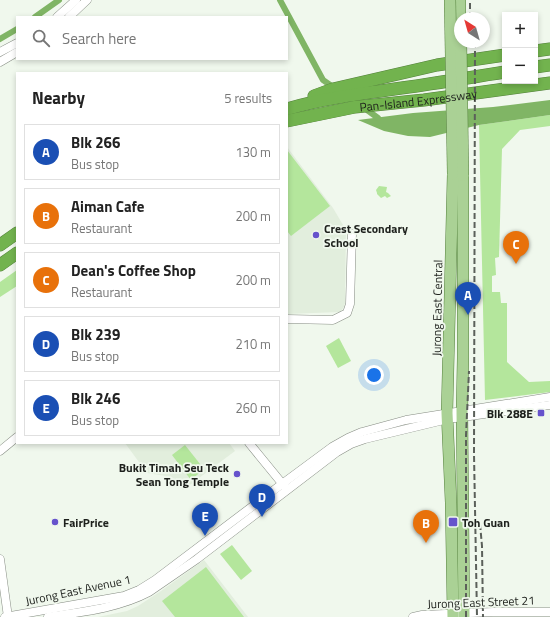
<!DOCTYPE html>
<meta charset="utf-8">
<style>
body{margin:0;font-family:"Titillium Web",sans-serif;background:#f2f2f2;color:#222}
.controls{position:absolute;right:12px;top:12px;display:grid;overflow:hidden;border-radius:0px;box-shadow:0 2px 6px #0003}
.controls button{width:36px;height:36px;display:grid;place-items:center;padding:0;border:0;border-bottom:1px solid #e0e0e0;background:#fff;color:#222;font:20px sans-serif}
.compass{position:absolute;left:454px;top:12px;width:36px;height:36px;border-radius:50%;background:#fff;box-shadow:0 2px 6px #0003;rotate:323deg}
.you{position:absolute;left:374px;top:375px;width:14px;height:14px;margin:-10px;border:3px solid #fff;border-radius:50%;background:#1a73e8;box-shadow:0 0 0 6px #1a73e833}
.badge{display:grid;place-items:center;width:26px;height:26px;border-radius:50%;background:#6653cc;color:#fff;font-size:13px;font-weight:700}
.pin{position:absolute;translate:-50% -33px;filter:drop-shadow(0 1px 2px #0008)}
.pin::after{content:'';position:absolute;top:21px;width:14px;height:12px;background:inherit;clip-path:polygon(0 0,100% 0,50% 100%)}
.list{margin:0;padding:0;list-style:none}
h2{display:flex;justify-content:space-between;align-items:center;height:52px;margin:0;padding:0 16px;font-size:17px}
h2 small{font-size:13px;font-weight:400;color:#767676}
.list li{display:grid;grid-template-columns:26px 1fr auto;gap:12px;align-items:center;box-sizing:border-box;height:56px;margin:0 8px 8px;padding:0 8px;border:1px solid #e0e0e0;border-radius:0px}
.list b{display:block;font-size:15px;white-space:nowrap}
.list p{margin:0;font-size:13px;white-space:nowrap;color:#767676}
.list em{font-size:13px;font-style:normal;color:#767676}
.icon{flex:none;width:22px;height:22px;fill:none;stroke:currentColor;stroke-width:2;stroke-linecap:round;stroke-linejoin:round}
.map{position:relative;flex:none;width:550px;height:617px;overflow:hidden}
.search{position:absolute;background:#fff;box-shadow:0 2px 6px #0003;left:16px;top:16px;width:272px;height:44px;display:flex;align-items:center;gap:10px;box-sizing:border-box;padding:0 14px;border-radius:0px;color:#767676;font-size:15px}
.panel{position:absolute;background:#fff;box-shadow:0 2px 6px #0003;left:16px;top:72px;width:272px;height:372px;border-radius:0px}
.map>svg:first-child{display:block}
.built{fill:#e2eedd}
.green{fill:#b4e69c}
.water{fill:#80b565}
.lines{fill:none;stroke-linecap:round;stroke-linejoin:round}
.canal{stroke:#80b565;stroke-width:6}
.minor-casing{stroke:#868c83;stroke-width:9}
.major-casing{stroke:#54803c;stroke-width:12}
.highway-casing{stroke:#54803c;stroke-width:13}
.minor{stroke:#fff;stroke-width:8}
.major{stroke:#aad195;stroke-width:11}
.highway{stroke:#72b34e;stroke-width:12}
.rail{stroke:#5b605a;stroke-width:2;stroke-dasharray:6 3;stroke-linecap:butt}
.major-bridge-casing{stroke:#54803c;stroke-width:12;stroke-linecap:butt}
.major-bridge{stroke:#aad195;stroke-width:11}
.poi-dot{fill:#6653cc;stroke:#f0f8ed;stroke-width:1.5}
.labels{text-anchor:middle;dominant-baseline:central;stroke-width:3.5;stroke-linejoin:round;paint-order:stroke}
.street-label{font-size:12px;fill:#1d201c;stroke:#f0f8ed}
.poi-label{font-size:12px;font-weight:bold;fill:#1d201c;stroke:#f0f8ed;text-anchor:start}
</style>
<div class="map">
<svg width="550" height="617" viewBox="0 0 550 617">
<rect width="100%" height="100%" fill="#f0f8ed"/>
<g class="built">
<path d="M 287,147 L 333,208 L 346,230 L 345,303 L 344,307 L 340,312 L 287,314 Z"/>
<path d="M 125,443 L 229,443 L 235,451 L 183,490 L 172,477 L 147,473 Z"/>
<path d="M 204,560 L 248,617 L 98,617 L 127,611 L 138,606 L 161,591 Z"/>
</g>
<g class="green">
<path d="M 550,115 L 550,126 L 520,130 L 502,149 L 499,257 L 495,258 L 496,275 L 492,276 L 492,292 L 500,292 L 501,303 L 507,303 L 507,362 L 529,382 L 550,381 L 550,392 L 485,400 L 479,125 Z"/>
<path d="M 287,150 L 330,206 L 291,236 L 287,231 Z"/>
<path d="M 379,186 L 387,187 L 386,192 L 388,193 L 391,196 L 387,198 L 385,196 L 381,198 L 377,194 L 377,193 L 376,190 Z"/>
<path d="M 17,270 L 17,286 L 0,297 L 0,282 Z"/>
<path d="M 339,338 L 351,361 L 338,368 L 326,346 Z"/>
<path d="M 185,445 L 204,469 L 191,480 L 172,455 Z"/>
<path d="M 232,545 L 252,571 L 241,580 L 220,554 Z"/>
<path d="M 206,567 L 244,617 L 175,617 L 162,601 Z"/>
</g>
<path class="water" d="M 550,100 L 550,115 L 479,125 L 430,137 L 408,136 L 384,131 L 358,120 L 413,113 L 493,107 Z"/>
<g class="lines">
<g class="canal">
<path d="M 280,0 L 323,80 L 336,89"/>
<path d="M 35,17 L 59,0"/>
<path d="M 0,39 L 17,29"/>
<path d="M 363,107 L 378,118"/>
</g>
<g class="minor-casing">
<g id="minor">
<path d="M 57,17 L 76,0"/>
<path d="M 69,17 L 87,0"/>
<path d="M 0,52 L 17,43"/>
<path d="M 0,62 L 17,52"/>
<path d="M 287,319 L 333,320 L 347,313 L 350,304 L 352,234"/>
<path d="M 249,443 L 285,487"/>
<path d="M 0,451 L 17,437"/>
<path d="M 0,559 L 8,617"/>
<path d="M 5,617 L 124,596 L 139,590 L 155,580 L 282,484 L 332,447 L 348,438 L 362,432 L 406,420 L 550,397"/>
<path d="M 48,617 C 82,612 119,608 149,592 L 197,559 L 337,452 L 351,444 L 365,439 L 448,419 L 550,405"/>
<path d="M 413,617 L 422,615 L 493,612 L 550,612"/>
</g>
</g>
<g class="major-casing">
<g id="major">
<path d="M 460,0 L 460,18"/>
<path d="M 463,175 L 463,358 L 462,410 L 464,617"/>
<path d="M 453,617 L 451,503 L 447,413 L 453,174"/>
</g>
</g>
<g class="highway-casing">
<g id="highway">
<path d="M 535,51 L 550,49"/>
<path d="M 535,67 L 550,65"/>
<path d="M 314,96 L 333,89 L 437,65 L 505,55"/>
<path d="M 287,109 C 331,96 377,92 423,85 C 450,81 478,76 505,72"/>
<path id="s1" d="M 287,121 L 355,107 L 424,100 L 550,83"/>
<path d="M 0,245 L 17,233"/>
<path d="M 0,265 L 17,253"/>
</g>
</g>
<use href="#minor" class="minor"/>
<use href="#major" class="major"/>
<use href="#highway" class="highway"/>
<g class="rail">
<path d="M 470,18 L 470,0"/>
<path d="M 475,42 L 474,454 L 477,617"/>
<path d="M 480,524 L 482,546 L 483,617"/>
<path d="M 466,617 L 466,435 L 469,371"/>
</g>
<g class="major-bridge-casing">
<g id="major-bridge">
<path d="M 450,0 L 453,174"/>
<path d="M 461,42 L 463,175"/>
</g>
</g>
<use href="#major-bridge" class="major-bridge"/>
</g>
<g class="poi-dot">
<circle cx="316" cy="235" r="4"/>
<rect x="537" y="409" width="8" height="8" rx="2"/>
<circle cx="237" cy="474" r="4"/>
<circle cx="55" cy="522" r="4"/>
<rect x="448" y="517" width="10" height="10" rx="2"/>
</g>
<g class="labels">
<g class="street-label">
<text stroke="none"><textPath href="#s1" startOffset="133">Pan-Island Expressway</textPath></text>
<text transform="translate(437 308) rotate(-89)">Jurong East Central</text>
<text transform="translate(78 590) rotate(-12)">Jurong East Avenue 1</text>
<text transform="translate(481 602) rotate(-2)">Jurong East Street 21</text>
</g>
<g class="poi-label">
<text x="324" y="228">Crest Secondary<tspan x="324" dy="14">School</tspan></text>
<text x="533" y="413" text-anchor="end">Blk 288E</text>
<text x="229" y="467" text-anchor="end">Bukit Timah Seu Teck<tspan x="229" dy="14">Sean Tong Temple</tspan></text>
<text x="63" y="522">FairPrice</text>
<text x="462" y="522">Toh Guan</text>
</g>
</g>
</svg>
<div class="controls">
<button>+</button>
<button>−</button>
</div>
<svg class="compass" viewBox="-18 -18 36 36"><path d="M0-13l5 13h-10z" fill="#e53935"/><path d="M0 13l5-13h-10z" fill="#767676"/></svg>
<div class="you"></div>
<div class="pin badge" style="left:468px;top:315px;background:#1a4fb4">A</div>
<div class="pin badge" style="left:426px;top:543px;background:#e8710a">B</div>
<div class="pin badge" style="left:516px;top:264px;background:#e8710a">C</div>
<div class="pin badge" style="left:262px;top:517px;background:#1a4fb4">D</div>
<div class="pin badge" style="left:205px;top:536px;background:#1a4fb4">E</div>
<div class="search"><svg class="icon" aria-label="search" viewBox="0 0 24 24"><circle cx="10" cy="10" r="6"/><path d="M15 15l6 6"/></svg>Search here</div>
<section class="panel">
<h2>Nearby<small>5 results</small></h2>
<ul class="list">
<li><span class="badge" style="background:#1a4fb4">A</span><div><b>Blk 266</b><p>Bus stop</p></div><em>130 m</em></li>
<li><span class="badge" style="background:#e8710a">B</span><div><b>Aiman Cafe</b><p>Restaurant</p></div><em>200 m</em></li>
<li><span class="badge" style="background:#e8710a">C</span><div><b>Dean's Coffee Shop</b><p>Restaurant</p></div><em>200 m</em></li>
<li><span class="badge" style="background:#1a4fb4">D</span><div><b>Blk 239</b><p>Bus stop</p></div><em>210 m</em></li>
<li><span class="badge" style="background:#1a4fb4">E</span><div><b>Blk 246</b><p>Bus stop</p></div><em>260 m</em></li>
</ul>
</section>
</div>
